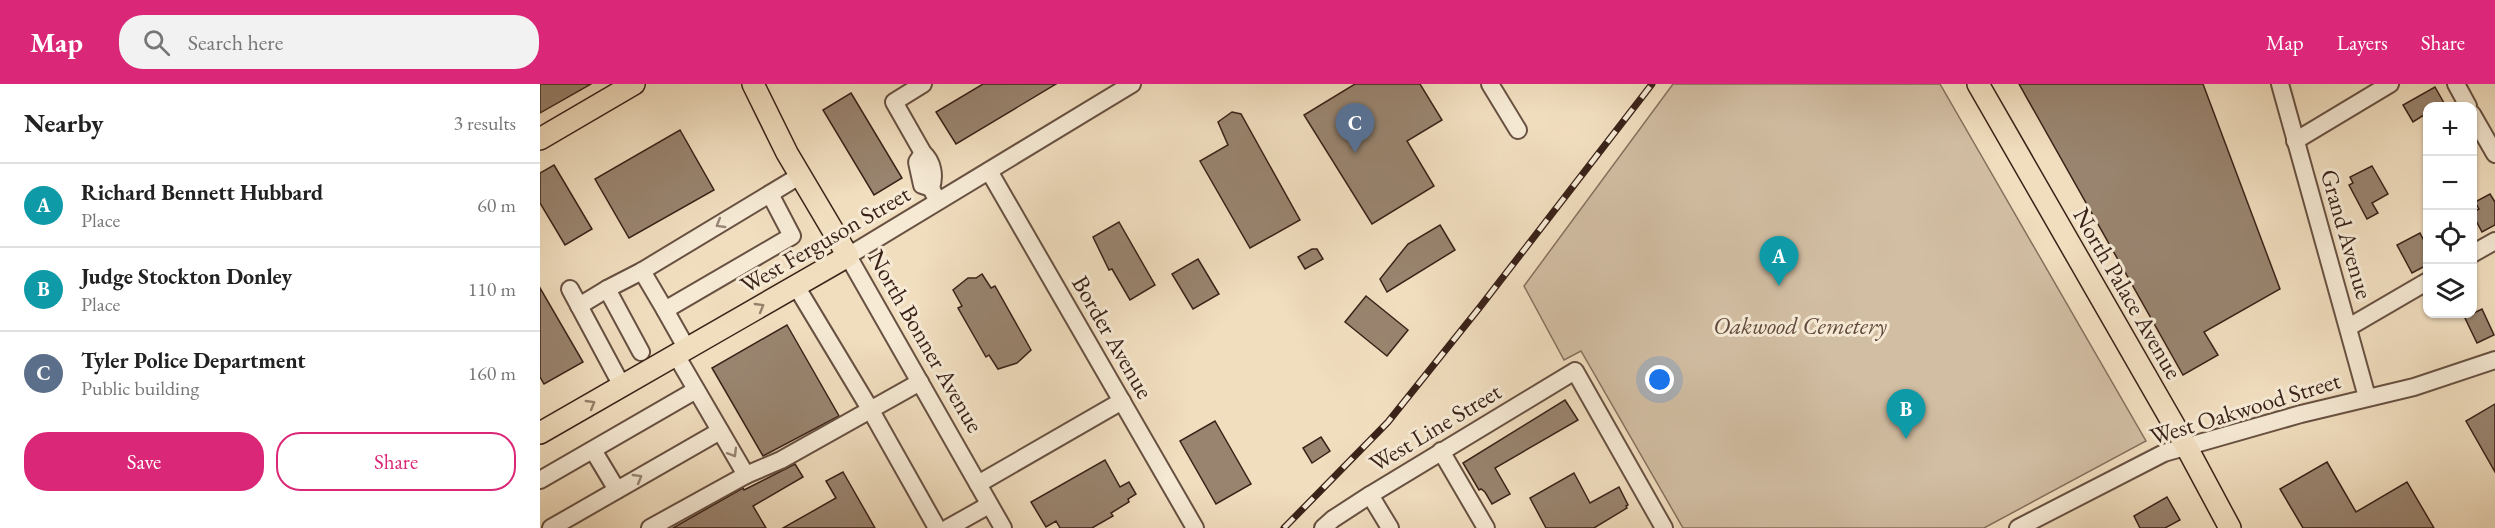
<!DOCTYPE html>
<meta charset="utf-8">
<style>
body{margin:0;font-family:"EB Garamond",serif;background:#f2f2f2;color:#222}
.controls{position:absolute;right:18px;top:18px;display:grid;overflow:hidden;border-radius:12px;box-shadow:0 2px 4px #0004}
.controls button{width:54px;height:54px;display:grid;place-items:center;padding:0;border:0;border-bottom:2px solid #e0e0e0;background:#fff;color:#222;font:30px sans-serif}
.you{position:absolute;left:1120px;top:296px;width:21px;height:21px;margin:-15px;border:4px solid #fff;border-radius:50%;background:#1a73e8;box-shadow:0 0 0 9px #1a73e833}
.badge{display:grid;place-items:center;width:39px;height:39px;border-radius:50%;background:#db2777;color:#fff;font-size:20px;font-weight:700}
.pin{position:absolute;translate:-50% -50px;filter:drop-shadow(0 2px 3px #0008)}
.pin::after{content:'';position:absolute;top:32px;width:21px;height:18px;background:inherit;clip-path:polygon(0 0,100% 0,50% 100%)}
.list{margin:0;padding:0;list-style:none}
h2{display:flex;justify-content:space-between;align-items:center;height:78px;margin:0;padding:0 24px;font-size:26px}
h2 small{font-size:20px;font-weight:400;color:#767676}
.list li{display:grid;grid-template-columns:39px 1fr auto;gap:18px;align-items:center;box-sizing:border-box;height:84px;padding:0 24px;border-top:2px solid #e0e0e0}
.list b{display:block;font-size:22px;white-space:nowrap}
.list p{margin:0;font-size:20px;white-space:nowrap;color:#767676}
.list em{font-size:20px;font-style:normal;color:#767676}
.actions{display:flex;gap:12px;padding:18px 24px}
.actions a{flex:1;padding:14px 0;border:2px solid #db2777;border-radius:24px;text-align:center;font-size:21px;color:#db2777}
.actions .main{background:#db2777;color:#fff}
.icon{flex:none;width:33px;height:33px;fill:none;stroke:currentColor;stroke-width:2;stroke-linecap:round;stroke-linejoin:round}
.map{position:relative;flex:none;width:1955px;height:444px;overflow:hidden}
header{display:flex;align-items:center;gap:36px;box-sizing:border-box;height:84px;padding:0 30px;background:#db2777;color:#fff}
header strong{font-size:28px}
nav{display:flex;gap:33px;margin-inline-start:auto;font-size:21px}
.search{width:420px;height:54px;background:#f2f2f2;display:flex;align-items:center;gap:15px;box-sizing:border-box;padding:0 21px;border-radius:24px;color:#767676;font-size:22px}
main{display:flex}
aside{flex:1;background:#fff}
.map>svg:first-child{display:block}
.green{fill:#d2bea3;stroke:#86705e;stroke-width:1.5}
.building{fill:#99846f;stroke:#3a2219;stroke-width:1.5}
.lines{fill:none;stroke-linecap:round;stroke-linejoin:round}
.minor-casing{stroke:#685142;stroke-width:20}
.major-casing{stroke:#3a2219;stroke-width:24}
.minor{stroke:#f6ead5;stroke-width:16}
.major{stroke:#f1debf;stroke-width:21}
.rail-casing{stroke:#3a2219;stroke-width:7}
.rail{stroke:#f6ead5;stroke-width:4.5;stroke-dasharray:14;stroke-linecap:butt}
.oneway{stroke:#988677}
.oneway2{stroke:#96806c}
.labels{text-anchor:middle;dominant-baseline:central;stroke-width:6;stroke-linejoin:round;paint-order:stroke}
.street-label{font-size:24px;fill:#3a2219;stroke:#f6ead5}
.park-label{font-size:24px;font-style:italic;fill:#60493c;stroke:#f6ead5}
</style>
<header>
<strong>Map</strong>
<div class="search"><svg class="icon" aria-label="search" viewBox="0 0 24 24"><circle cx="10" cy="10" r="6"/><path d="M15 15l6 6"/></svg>Search here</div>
<nav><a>Map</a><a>Layers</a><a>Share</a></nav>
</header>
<main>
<aside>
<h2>Nearby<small>3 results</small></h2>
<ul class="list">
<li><span class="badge" style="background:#0f9aa8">A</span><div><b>Richard Bennett Hubbard</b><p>Place</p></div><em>60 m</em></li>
<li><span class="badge" style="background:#0f9aa8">B</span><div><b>Judge Stockton Donley</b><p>Place</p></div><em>110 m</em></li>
<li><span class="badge" style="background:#5c6f8a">C</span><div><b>Tyler Police Department</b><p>Public building</p></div><em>160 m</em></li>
</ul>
<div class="actions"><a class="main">Save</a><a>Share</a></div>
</aside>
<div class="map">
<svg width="1955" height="444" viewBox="0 0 1955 444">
<rect width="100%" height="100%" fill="#f1debf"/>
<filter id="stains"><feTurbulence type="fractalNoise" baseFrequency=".00333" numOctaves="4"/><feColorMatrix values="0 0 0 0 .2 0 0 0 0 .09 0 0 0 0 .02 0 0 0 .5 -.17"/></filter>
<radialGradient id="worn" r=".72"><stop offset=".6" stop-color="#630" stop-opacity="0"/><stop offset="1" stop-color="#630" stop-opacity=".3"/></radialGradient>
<path class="green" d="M 1133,0 L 1400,0 L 1606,357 L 1444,444 L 1143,444 L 1041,267 L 1024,276 L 984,202 Z"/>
<g class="building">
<path d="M 0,0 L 51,0 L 0,29 Z"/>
<path d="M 443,0 L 516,0 L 416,60 L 396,28 Z"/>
<path d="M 815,0 L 880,0 L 902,36 L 867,57 L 894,102 L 832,140 L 764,31 Z"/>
<path d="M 1479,0 L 1663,0 L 1740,205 L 1664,248 L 1678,271 L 1643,291 Z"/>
<path d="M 1895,3 L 1904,19 L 1899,22 L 1887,22 L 1887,29 L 1873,38 L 1863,21 Z"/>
<path d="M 311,9 L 362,94 L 334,111 L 283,26 Z"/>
<path d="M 692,28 L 701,30 L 760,136 L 710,164 L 660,77 L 688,61 L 678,38 Z"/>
<path d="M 140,46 L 174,106 L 89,154 L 55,95 Z"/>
<path d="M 14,81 L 52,145 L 25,161 L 0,119 L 0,89 Z"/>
<path d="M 1832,82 L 1848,110 L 1832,119 L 1838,129 L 1827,135 L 1809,101 L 1813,99 L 1810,93 Z"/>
<path d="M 1950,110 L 1955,118 L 1955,141 L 1942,148 L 1932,129 L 1939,125 L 1935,118 Z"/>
<path d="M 579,138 L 615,201 L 590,216 L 572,185 L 569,186 L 553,153 Z"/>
<path d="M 900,141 L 915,166 L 847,208 L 840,195 L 868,160 Z"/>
<path d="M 1880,149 L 1887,163 L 1887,181 L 1872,189 L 1857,161 Z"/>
<path d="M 772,165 L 777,165 L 783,175 L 765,185 L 758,173 Z"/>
<path d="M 658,175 L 679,210 L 653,225 L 632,190 Z"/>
<path d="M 442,190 L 451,204 L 455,202 L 491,266 L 477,279 L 458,285 L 449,271 L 446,273 L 418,224 L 422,222 L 413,206 L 428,194 L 436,194 Z"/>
<path d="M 0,204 L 43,278 L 4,300 L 0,293 Z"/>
<path d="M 826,212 L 868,246 L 847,272 L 805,238 Z"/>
<path d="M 1942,225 L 1954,251 L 1937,259 L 1923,230 L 1932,230 Z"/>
<path d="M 247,241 L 299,332 L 223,372 L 172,284 Z"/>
<path d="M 1025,316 L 1038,336 L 955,384 L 970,410 L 952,420 L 945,408 L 941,405 L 939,406 L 923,379 Z"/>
<path d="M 1955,320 L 1955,388 L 1926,337 Z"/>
<path d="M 675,337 L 711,400 L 676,420 L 640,357 Z"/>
<path d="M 781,353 L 790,367 L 772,379 L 763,364 Z"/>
<path d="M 565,376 L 580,403 L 589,398 L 596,410 L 588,415 L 589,418 L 571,429 L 573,432 L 552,444 L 520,444 L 516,437 L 506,443 L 491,418 Z"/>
<path d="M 1787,378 L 1816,428 L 1867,398 L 1894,444 L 1763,444 L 1740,405 Z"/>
<path d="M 255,380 L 263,393 L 213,422 L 226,444 L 133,444 L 203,404 L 204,406 Z"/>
<path d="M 303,388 L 335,444 L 243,444 L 296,414 L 286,397 Z"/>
<path d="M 1034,389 L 1050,419 L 1079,403 L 1088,421 L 1086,422 L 1087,424 L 1054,444 L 1006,444 L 990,414 Z"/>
<path d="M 1627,413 L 1640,436 L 1625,444 L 1600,444 L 1594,432 Z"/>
</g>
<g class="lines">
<g class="minor-casing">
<g id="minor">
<path d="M 383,0 L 354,18 L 383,69 C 393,78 395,92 391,104"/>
<path d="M 950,0 L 978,46"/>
<path d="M 1740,0 L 1827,313"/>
<path d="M 1916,0 L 1928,22"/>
<path d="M 1932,30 L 1955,70"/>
<path d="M 1755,57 L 1850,0"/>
<path d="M 383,69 L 377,78 L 382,101 L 391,104 L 395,112"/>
<path d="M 449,87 L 655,444"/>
<path d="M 1932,170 L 1955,157"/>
<path d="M 102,187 L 125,226 L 252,152 L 230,110"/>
<path d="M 256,202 L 330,325 L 397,444"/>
<path d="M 30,205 L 82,302"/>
<path d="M 39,222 L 67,205"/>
<path d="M 125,226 L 147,265"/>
<path d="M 1809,243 L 1888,197"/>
<path d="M 101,268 L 67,205 L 102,187 L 261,91"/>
<path d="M 136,271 L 206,391"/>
<path d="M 53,366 L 77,406"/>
<path d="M 901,367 L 946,444"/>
<path d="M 0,396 L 156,306"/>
<path d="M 438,400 L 582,317"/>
<path d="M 830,411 L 850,444"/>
<path d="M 11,444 L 180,347"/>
<path d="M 110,444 L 206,391 L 241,376 L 380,298"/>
<path d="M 408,444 L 449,421"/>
<path d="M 463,444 L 308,172 L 592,0"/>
<path d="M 783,444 L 793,435 L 830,411 L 1035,287 L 1124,444"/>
<path d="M 1478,444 L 1624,369 L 1761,330 L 1874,303 L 1955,276"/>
</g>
</g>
<g class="major-casing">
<g id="major">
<path d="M 1438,0 L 1646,362 L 1690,444"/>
<path d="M 0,55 L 94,0"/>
<path d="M 0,349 L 308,172 L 247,69 L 213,0"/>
</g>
</g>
<use href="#minor" class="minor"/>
<use href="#major" class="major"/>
<g class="rail-casing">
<path id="rail" d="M 744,444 L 848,338 L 940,223 L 1112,0"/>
</g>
<use href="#rail" class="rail"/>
</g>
<defs><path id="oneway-chevron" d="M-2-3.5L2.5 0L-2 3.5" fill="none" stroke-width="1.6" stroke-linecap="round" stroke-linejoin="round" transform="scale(1.5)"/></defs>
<g class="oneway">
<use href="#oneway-chevron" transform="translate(180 140) rotate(149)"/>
<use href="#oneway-chevron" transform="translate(193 369) rotate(59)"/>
<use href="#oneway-chevron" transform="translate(98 394) rotate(-30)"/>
</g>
<g class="oneway2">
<use href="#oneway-chevron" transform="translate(220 223) rotate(-30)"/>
<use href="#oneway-chevron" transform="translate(51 320) rotate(-30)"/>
</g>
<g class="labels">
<g class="street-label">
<text transform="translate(1807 150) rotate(74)">Grand Avenue</text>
<text transform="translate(285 155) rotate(-30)">West Ferguson Street</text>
<text transform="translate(1588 209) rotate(60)">North Palace Avenue</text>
<text transform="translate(573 253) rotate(60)">Border Avenue</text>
<text transform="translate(386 257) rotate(60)">North Bonner Avenue</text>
<text transform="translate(1705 324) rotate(-17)">West Oakwood Street</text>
<text transform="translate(895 343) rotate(-31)">West Line Street</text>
</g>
<g class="park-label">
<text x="1260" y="241">Oakwood Cemetery</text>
</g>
</g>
<rect width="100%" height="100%" filter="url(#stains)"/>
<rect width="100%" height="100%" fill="url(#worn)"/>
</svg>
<div class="controls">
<button>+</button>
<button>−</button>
<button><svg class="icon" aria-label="locate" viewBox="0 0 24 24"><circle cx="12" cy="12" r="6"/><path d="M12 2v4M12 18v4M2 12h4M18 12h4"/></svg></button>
<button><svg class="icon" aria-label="layers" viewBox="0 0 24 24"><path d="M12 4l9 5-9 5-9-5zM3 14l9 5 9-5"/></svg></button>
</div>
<div class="you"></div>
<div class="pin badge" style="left:1239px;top:202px;background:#0f9aa8">A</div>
<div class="pin badge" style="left:1366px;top:355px;background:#0f9aa8">B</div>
<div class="pin badge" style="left:815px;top:69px;background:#5c6f8a">C</div>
</div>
</main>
